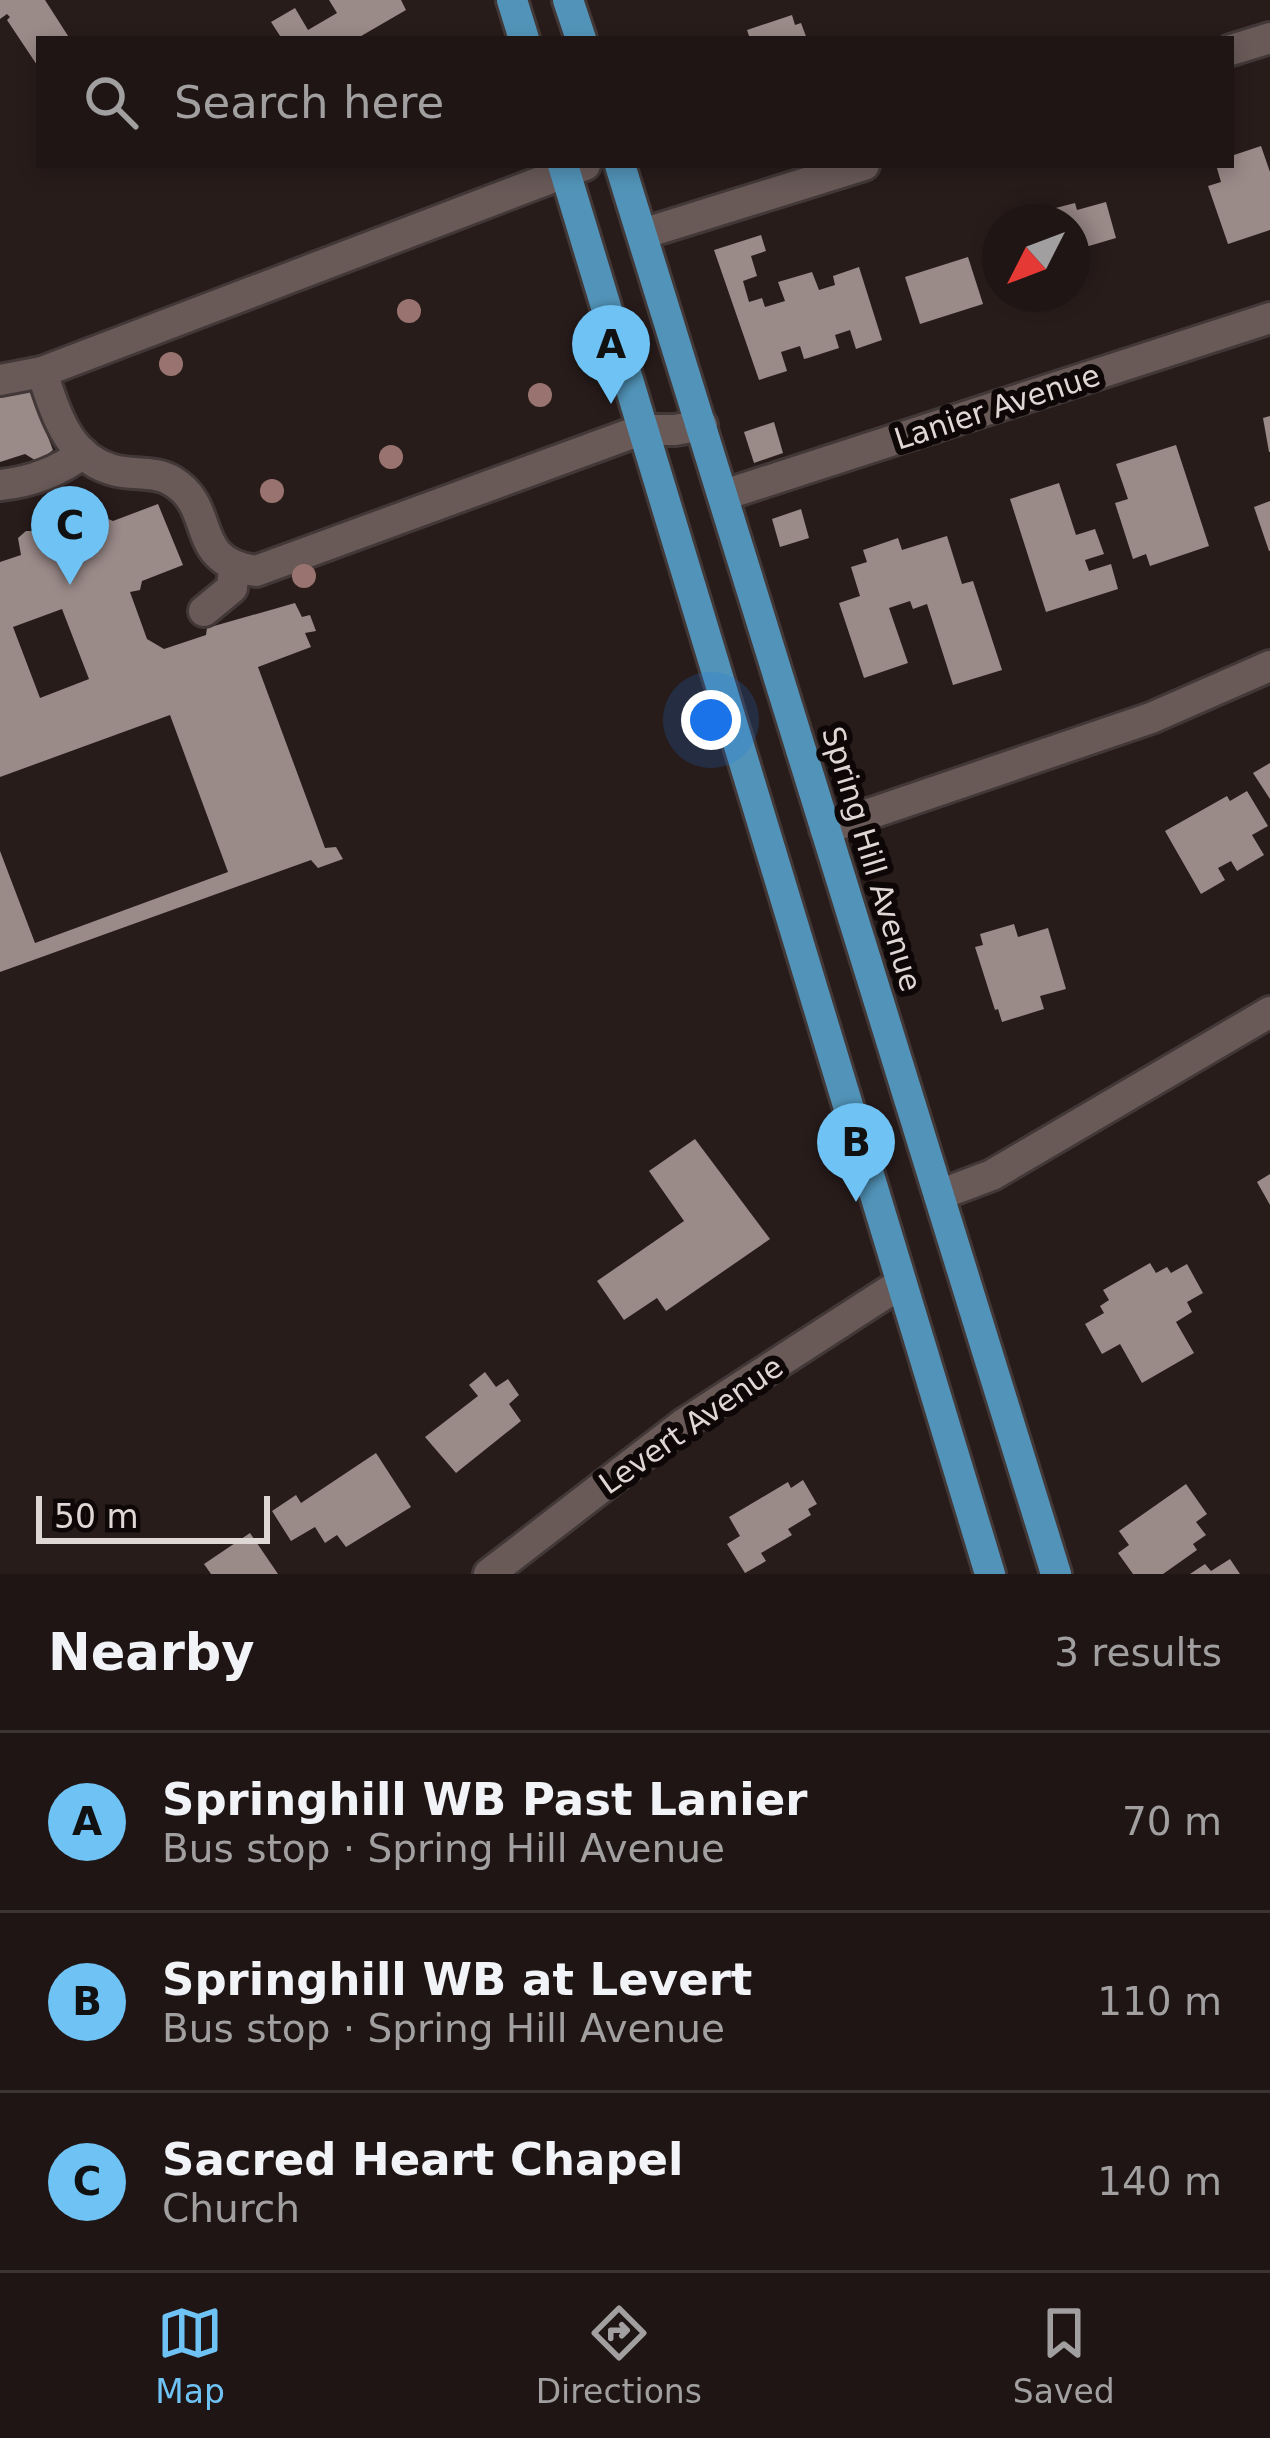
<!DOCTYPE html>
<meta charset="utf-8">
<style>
body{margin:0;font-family:"DejaVu Sans",sans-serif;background:#2b2222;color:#f1f3f6}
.compass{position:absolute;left:982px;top:204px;width:108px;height:108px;border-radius:50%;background:#1e1514;box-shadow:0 6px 18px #0003;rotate:228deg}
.scale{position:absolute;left:36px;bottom:30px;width:234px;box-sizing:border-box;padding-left:12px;border:6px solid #dfd6d6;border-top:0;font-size:33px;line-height:42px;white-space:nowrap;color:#dfd6d6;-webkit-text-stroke:9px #0d0807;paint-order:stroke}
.you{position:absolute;left:711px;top:720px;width:42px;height:42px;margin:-30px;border:9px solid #fff;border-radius:50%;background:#1a73e8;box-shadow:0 0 0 18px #1a73e833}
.badge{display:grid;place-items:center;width:78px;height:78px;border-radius:50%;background:#6fc2f4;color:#111;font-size:39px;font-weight:700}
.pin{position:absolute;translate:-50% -99px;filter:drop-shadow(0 3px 6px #0008)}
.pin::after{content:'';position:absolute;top:63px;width:42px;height:36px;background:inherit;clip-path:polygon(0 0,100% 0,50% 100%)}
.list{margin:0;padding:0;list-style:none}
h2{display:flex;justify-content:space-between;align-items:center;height:156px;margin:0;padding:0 48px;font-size:51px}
h2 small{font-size:39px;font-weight:400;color:#a19fa0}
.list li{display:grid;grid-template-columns:78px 1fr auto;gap:36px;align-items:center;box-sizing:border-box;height:180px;padding:0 48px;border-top:3px solid #3c3434}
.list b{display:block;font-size:45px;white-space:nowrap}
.list p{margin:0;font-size:39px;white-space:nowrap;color:#a19fa0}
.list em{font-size:39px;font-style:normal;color:#a19fa0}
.icon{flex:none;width:66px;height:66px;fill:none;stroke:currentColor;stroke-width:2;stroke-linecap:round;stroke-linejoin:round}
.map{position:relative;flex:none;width:1270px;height:1574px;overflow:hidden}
.search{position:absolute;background:#1e1514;box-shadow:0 6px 18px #0003;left:36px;right:36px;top:36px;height:132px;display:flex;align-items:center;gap:30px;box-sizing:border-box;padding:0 42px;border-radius:0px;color:#a19fa0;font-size:45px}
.sheet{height:696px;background:#1e1514}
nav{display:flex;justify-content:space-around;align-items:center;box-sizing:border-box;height:168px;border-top:3px solid #3c3434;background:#1e1514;font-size:33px;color:#a19fa0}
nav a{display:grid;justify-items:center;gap:6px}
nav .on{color:#6fc2f4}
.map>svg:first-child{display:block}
.building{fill:#9a8a88;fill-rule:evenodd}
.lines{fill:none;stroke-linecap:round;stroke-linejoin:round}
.minor-casing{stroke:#423838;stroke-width:36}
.major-casing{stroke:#423838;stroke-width:36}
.minor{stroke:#695a58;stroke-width:30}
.major{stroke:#5294b9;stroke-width:30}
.tree{fill:#987370}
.labels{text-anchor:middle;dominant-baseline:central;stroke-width:12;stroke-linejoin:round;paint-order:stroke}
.street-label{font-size:30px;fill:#dfd6d6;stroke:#0d0807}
</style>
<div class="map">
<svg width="1270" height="1574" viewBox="0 0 1270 1574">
<rect width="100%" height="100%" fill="#281c1b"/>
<g class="building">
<path d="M 0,0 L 45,0 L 70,39 L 39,39 L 39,68 L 7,20 L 10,17 L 7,14 L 0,19 Z"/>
<path d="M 329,0 L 401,0 L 406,10 L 356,39 L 282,39 L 271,22 L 295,8 L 308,30 L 337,13 Z"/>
<path d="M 792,15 L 795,25 L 801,23 L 807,39 L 750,39 L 747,30 Z"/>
<path d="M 1261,146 L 1270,172 L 1270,230 L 1228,244 L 1208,186 L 1221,182 L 1216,165 L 1231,165 L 1231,156 Z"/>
<path d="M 1106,202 L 1116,238 L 1072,251 L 1072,222 L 1047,222 L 1044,211 L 1075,203 L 1077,210 Z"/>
<path d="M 761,235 L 766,251 L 751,256 L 757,276 L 743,281 L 749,302 L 762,298 L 765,307 L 785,301 L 778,282 L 812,272 L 819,290 L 835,285 L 833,276 L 859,267 L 882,340 L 856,349 L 850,330 L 835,335 L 839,348 L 808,358 L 804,359 L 800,346 L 781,352 L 787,371 L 759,380 L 714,250 Z"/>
<path d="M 968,257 L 983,304 L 920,324 L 905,277 Z"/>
<path d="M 37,385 L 51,420 L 43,424 L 53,450 L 38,462 L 25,454 L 0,462 L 0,398 Z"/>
<path d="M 1270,416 L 1270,452 L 1269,452 L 1263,418 Z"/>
<path d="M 774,422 L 783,453 L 754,463 L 744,432 Z"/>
<path d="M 1176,445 L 1209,546 L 1150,566 L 1146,554 L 1133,559 L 1115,503 L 1128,499 L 1116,464 Z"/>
<path d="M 1059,483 L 1076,535 L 1095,529 L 1104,554 L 1085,560 L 1089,571 L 1111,564 L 1118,589 L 1046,612 L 1010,499 Z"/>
<path d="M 1270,501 L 1270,551 L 1269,551 L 1254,507 Z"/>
<path d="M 158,504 L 183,565 L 142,581 L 140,590 L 130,592 L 147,639 L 164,649 L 206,635 L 207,628 L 295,603 L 302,617 L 310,615 L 316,631 L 305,633 L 311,647 L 258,667 L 325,848 L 336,847 L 343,859 L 318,868 L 311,860 L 0,972 L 0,851 L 35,943 L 228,872 L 170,715 L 0,777 L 0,562 L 21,555 L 18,538 L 26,531 L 45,531 L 47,522 L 64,509 L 82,508 L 113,521 ZM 62,609 L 89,679 L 40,698 L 13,627 Z"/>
<path d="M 801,509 L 809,538 L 780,547 L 772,519 Z"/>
<path d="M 947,536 L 962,584 L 973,581 L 1002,670 L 953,685 L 927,604 L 913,609 L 910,601 L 889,608 L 908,663 L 864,678 L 839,603 L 860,596 L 851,567 L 867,562 L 863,550 L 898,538 L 902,550 Z"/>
<path d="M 1270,763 L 1270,799 L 1253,773 Z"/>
<path d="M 1247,791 L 1268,826 L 1252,835 L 1264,855 L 1237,871 L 1231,861 L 1218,868 L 1225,880 L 1201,894 L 1165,831 L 1227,796 L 1230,801 Z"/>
<path d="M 1014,924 L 1018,937 L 1048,928 L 1066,989 L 1040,996 L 1044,1009 L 1002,1022 L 998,1009 L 995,1010 L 975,947 L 983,945 L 980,934 Z"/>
<path d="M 695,1139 L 770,1239 L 666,1311 L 657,1298 L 624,1320 L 597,1281 L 684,1221 L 649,1171 Z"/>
<path d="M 1270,1174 L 1270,1205 L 1257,1182 Z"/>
<path d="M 1150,1263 L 1156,1273 L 1167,1267 L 1171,1273 L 1187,1264 L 1203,1293 L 1187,1302 L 1192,1312 L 1176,1322 L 1194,1353 L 1142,1383 L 1120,1344 L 1102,1354 L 1085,1324 L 1104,1313 L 1100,1306 L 1109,1300 L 1103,1290 Z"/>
<path d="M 485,1372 L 496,1387 L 508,1379 L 519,1395 L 509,1404 L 521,1421 L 456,1473 L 425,1437 L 478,1396 L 469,1385 Z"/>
<path d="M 376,1453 L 411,1507 L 346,1547 L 337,1535 L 325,1543 L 315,1527 L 291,1541 L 272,1511 L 296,1495 L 301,1503 Z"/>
<path d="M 803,1480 L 817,1504 L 808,1509 L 811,1515 L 788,1529 L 792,1535 L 761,1553 L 766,1561 L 745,1573 L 727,1544 L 740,1536 L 729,1517 L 788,1482 L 791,1488 Z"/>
<path d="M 1186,1484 L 1207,1514 L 1196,1522 L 1206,1535 L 1193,1544 L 1197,1550 L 1163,1574 L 1133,1574 L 1118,1553 L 1129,1545 L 1119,1531 Z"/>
<path d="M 250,1533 L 278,1574 L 211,1574 L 204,1564 Z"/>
<path d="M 1230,1559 L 1240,1574 L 1190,1574 L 1205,1564 L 1211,1571 Z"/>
</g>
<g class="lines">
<g class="minor-casing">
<g id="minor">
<path d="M 1231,50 L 1270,38"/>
<path d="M 642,234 L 864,165"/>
<path d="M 42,372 C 56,414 68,460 117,471 C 135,475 156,471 172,481 C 218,508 187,561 256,571 L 641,430 L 675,430 L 702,425"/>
<path d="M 0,380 L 42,372 L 585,165"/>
<path d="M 0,485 C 31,482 58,472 83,453"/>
<path d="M 724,495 L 1270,318"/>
<path d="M 204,611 L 232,588 L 234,568"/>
<path d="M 825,829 L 1151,718 L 1270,666"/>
<path d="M 939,1195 L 992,1175 L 1270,1012"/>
<path d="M 489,1574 L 685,1423 L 900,1284"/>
</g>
</g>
<g class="major-casing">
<g id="major">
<path d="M 512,0 L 524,39"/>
<path d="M 568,0 L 581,39"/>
<path d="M 563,165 L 990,1574"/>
<path d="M 620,165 L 1056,1574"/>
</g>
</g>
<use href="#minor" class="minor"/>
<use href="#major" class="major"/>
</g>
<g class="tree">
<circle cx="409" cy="311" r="12"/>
<circle cx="171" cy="364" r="12"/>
<circle cx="540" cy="395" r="12"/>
<circle cx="391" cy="457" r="12"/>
<circle cx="272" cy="491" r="12"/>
<circle cx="304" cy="576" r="12"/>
</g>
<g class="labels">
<g class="street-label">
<text transform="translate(997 407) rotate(-18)">Lanier Avenue</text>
<text transform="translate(872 859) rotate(73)">Spring Hill Avenue</text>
<text transform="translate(691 1425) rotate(-35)">Levert Avenue</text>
</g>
</g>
</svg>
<svg class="compass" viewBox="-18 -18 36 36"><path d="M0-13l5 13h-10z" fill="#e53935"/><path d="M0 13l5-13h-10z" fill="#a19fa0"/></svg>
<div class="scale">50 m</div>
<div class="you"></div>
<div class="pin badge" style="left:611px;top:404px">A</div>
<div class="pin badge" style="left:856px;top:1202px">B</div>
<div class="pin badge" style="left:70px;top:585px">C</div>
<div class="search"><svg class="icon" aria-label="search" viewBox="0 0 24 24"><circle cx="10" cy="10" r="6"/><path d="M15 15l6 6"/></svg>Search here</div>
</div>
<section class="sheet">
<h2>Nearby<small>3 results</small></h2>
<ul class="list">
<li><span class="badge">A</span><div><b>Springhill WB Past Lanier</b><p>Bus stop · Spring Hill Avenue</p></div><em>70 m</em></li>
<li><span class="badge">B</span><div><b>Springhill WB at Levert</b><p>Bus stop · Spring Hill Avenue</p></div><em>110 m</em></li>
<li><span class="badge">C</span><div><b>Sacred Heart Chapel</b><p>Church</p></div><em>140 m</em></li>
</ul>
</section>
<nav>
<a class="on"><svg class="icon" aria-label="map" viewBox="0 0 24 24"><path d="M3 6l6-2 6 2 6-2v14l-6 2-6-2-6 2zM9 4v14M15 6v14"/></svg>Map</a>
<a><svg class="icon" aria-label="directions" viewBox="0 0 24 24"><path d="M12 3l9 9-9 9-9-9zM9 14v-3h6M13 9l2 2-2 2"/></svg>Directions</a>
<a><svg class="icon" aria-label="saved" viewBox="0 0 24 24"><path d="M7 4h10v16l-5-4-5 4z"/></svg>Saved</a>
</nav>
